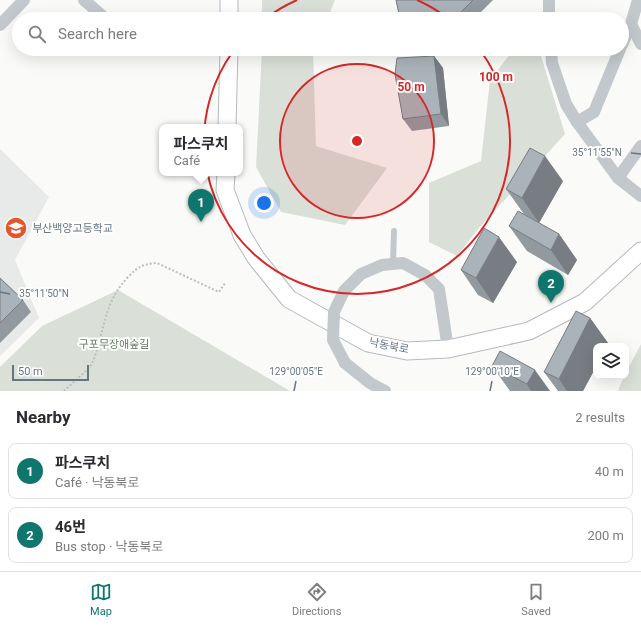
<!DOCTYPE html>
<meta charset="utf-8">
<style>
body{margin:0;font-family:Roboto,"Noto Sans KR",sans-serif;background:#f2f2f3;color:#2b2b33}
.controls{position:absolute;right:12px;bottom:12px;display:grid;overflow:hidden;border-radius:8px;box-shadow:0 4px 16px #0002}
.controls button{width:36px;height:36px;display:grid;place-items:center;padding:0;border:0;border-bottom:1px solid #e1e1e2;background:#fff;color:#2b2b33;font:20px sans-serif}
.scale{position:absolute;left:12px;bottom:10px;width:77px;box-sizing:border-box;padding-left:4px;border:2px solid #657683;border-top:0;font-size:11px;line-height:14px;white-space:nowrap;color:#657683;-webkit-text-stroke:3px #fff;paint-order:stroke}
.you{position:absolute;left:264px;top:203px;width:14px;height:14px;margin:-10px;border:3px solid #fff;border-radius:50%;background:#1a73e8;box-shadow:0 0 0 6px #1a73e833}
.badge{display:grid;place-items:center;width:26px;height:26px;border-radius:50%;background:#0f766e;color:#fff;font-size:13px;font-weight:700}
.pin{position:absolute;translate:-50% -33px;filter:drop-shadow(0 1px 2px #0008)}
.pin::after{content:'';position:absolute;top:21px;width:14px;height:12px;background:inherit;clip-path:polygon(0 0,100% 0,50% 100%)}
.popup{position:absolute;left:159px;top:124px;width:84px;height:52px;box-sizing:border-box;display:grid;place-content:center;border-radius:8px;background:#fff;filter:drop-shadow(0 1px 3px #0005);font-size:13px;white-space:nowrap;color:#7c7c81}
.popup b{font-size:15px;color:#2b2b33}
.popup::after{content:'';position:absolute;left:50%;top:100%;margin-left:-8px;border:8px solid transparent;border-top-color:#fff}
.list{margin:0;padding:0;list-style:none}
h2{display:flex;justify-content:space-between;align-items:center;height:52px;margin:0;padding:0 16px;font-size:17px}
h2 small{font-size:13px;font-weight:400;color:#7c7c81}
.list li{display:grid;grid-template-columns:26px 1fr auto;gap:12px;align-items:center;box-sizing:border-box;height:56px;margin:0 8px 8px;padding:0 8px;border:1px solid #e1e1e2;border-radius:8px}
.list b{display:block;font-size:15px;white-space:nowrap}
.list p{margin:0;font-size:13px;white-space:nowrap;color:#7c7c81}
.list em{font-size:13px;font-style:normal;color:#7c7c81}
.icon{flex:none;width:22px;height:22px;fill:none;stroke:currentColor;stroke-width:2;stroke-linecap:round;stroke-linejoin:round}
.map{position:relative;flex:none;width:641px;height:391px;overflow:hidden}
.search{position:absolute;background:#fff;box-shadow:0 4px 16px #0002;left:12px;right:12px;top:12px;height:44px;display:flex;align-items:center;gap:10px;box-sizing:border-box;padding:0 14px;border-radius:22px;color:#7c7c81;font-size:15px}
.sheet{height:180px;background:#fff}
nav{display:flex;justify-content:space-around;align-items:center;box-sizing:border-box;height:56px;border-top:1px solid #e1e1e2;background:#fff;font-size:11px;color:#7c7c81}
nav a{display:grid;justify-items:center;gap:2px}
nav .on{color:#0f766e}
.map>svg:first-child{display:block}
.built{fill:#e8e9e9}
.green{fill:#dadfd7}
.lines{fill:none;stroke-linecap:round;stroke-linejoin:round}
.secondary-casing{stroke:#b3babf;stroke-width:19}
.path{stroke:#bbbfc2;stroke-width:2;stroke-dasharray:2 2;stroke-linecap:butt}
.service{stroke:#c3c8cc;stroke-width:6}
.minor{stroke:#c3c8cc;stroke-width:12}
.secondary{stroke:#fff;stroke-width:17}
.minor-bridge{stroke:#c3c8cc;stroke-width:12}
.wall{fill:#929a9f}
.shaded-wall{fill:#777d82}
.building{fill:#aab3b9;stroke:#777d82}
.ticks{fill:none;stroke:#657683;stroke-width:1.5}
.ring{fill:none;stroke:#d62828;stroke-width:2}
.labels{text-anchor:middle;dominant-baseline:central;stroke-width:4;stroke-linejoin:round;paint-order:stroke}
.poi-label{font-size:11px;fill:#657683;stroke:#fff;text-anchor:start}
.park-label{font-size:11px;fill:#687a64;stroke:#fff}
.street-label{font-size:11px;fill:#657683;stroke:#fff}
.ticks-label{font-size:10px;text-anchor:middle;fill:#657683;stroke:#fff;stroke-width:4;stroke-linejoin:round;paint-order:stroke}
.centre{fill:#d62828;stroke:#fff;stroke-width:2}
.ring-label{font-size:12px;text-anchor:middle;font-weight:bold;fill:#d62828;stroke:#fff;stroke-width:4;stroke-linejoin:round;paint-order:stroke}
</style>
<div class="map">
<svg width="641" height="391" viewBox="0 0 641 391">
<rect width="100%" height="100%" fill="#fafaf8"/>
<path class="built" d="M 0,149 L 49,197 L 15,260 L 39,318 L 0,356 Z"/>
<g class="green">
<path d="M 262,0 L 335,0 L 327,19 L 262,19 Z"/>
<path d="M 262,49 L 313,49 L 316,146 L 387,168 L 345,225 L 281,212 L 256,167 Z"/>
<path d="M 514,49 L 540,49 L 541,56 L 565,134 L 478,229 L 457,256 L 429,242 L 429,183 L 481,161 L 490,80 Z"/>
<path d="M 118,290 L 290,391 L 0,391 L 0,367 L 42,326 Z"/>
<path d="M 641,344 L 641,391 L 618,391 C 624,374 633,360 641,344 Z"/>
</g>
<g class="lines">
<g class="secondary-casing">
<g id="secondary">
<path d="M 229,19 L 229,0"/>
<path d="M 227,127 L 229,49"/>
<path d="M 226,173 L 225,190 L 242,235 L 256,258 L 289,299 L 368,343 L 407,351 L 448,349 L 529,331 L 585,302 L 641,251"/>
</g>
</g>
<path class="path" d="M 64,391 C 72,383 84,374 91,365 C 95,358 97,349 99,342 C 106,317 109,297 128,277 C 138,267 142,264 157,263 L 219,292 L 225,283"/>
<path class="service" d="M 393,263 L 394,231"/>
<g class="minor">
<path d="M 84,0 L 106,19"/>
<path d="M 549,0 L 549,19"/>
<path d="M 631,24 L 641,44"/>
<path d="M 0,25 L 24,0"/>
<path d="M 622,45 L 631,24 L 638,0"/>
<path d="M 551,49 L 552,63 L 566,104 L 577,122 L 618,178 L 641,196"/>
<path d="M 577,122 L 594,112 L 620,49"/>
<path d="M 618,178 L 641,146"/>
<path d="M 344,291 L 361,274 L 382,265 L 403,263 L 425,275 L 439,289 L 448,349"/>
<path d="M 345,363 L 370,383 L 385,391"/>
</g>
<use href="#secondary" class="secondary"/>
<path class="minor-bridge" d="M 344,291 L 334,312 L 333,340 L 345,363"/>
</g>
<g class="wall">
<path d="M 396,0 L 493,0 L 474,19 L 402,19 L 399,14 Z"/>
<path d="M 434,56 L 443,68 L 449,126 L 412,131 L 403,119 Z"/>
<path d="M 563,181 L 539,223 L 524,214 L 506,189 Z"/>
<path d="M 509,226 L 559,234 L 577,260 L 568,275 L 527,251 Z"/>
<path d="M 517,262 L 493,303 L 478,295 L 461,270 Z"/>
<path d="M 0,278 L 23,300 L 31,312 L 0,343 Z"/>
<path d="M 590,318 L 608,343 L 583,391 L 558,391 L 544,372 Z"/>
<path d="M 492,366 L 550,391 L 510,391 Z"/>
</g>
<g class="shaded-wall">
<path d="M 434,56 L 443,68 L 449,126 L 441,114 Z"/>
<path d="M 545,156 L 563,181 L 539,223 L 522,198 Z"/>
<path d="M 559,234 L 577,260 L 568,275 L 551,250 Z"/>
<path d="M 499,237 L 517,262 L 493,303 L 476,278 Z"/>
<path d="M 590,318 L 608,343 L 607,346 L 596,346 L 596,367 L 583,391 L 567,391 L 559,379 Z"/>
<path d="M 535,370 L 550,391 L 531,391 L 527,384 Z"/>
</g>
<g class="building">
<path d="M 396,0 L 473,0 L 454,19 L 406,19 L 399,14 Z"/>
<path d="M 434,56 L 441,114 L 403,119 L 395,74 L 397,58 Z"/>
<path d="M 530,148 L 545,156 L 522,198 L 506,189 Z"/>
<path d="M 518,211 L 559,234 L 551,250 L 509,226 Z"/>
<path d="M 484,228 L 499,237 L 476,278 L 461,270 Z"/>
<path d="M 0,278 L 23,300 L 0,323 Z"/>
<path d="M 576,311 L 590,318 L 559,379 L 544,372 Z"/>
<path d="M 500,351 L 535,370 L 527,384 L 492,366 Z"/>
</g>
<path class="ticks" d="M 631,153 L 641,154M 0,292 L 10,294M 294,391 L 296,381M 490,391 L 492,381"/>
<circle cx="357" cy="141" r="77" fill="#d62828" fill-opacity=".12"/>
<g class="ring">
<circle cx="357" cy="141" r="77"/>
<path d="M265 19A153 153 0 0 1 297 0M417 0A153 153 0 0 1 449 19M480 50A153 153 0 1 1 234 50"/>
</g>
<defs>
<g id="school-disc" transform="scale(1.15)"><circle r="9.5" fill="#e4572e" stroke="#fff"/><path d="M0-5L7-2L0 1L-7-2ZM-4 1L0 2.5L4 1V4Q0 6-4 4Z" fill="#fff"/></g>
</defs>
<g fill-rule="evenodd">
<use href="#school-disc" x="16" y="228"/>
</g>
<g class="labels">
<g class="poi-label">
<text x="32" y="228">부산백양고등학교</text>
</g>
<g class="park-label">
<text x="114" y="344">구포무장애숲길</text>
</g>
<g class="street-label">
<text transform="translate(389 346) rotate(11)">낙동북로</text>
</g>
</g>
<g class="ticks-label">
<text x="597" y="156">35°11'55"N</text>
<text x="44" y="297">35°11'50"N</text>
<text x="296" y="375">129°00'05"E</text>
<text x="492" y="375">129°00'10"E</text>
</g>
<circle cx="357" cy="141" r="6" class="centre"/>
<g class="ring-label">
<text x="496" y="81">100 m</text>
<text x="411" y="91">50 m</text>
</g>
</svg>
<div class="controls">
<button><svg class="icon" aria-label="layers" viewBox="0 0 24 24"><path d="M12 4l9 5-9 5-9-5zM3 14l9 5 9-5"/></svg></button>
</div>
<div class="scale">50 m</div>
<div class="you"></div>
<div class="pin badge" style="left:201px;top:222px">1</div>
<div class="popup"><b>파스쿠치</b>Café</div>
<div class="pin badge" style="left:551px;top:303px">2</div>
<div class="search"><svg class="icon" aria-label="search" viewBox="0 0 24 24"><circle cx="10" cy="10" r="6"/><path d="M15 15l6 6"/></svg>Search here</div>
</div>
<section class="sheet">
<h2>Nearby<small>2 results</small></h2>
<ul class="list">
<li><span class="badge">1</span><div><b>파스쿠치</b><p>Café · 낙동북로</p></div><em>40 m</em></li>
<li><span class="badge">2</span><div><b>46번</b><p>Bus stop · 낙동북로</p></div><em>200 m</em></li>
</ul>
</section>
<nav>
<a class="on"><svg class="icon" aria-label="map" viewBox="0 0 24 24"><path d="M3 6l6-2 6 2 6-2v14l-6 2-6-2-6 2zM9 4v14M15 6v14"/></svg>Map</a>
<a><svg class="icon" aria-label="directions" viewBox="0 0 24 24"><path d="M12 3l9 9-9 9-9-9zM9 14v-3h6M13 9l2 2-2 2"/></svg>Directions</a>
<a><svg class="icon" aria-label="saved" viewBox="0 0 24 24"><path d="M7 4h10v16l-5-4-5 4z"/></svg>Saved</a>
</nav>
